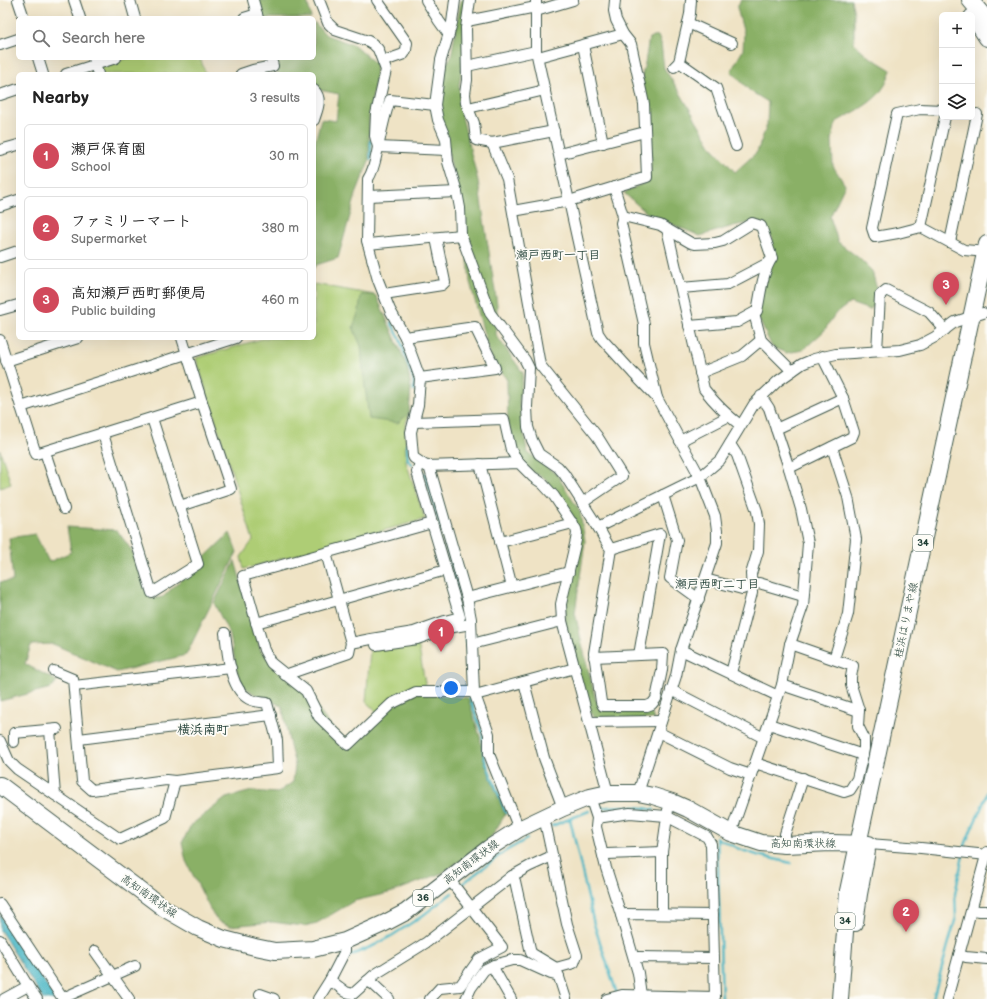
<!DOCTYPE html>
<meta charset="utf-8">
<style>
body{margin:0;font-family:"Balsamiq Sans","Klee One",sans-serif;background:#f6f6f6;color:#222}
.controls{position:absolute;right:12px;top:12px;display:grid;overflow:hidden;border-radius:6px;box-shadow:0 4px 16px #0002}
.controls button{width:36px;height:36px;display:grid;place-items:center;padding:0;border:0;border-bottom:1px solid #e0e0e0;background:#fff;color:#222;font:20px sans-serif}
.you{position:absolute;left:451px;top:688px;width:14px;height:14px;margin:-10px;border:3px solid #fff;border-radius:50%;background:#1a73e8;box-shadow:0 0 0 6px #1a73e833}
.badge{display:grid;place-items:center;width:26px;height:26px;border-radius:50%;background:#d1495b;color:#fff;font-size:13px;font-weight:700}
.pin{position:absolute;translate:-50% -33px;filter:drop-shadow(0 1px 2px #0008)}
.pin::after{content:'';position:absolute;top:21px;width:14px;height:12px;background:inherit;clip-path:polygon(0 0,100% 0,50% 100%)}
.list{margin:0;padding:0;list-style:none}
h2{display:flex;justify-content:space-between;align-items:center;height:52px;margin:0;padding:0 16px;font-size:17px}
h2 small{font-size:13px;font-weight:400;color:#767676}
.list li{display:grid;grid-template-columns:26px 1fr auto;gap:12px;align-items:center;box-sizing:border-box;height:64px;margin:0 8px 8px;padding:0 8px;border:1px solid #e0e0e0;border-radius:6px}
.list b{display:block;font-size:15px;white-space:nowrap}
.list p{margin:0;font-size:13px;white-space:nowrap;color:#767676}
.list em{font-size:13px;font-style:normal;color:#767676}
.icon{flex:none;width:22px;height:22px;fill:none;stroke:currentColor;stroke-width:2;stroke-linecap:round;stroke-linejoin:round}
.map{position:relative;flex:none;width:987px;height:999px;overflow:hidden}
.search{position:absolute;background:#fff;box-shadow:0 4px 16px #0002;left:16px;top:16px;width:300px;height:44px;display:flex;align-items:center;gap:10px;box-sizing:border-box;padding:0 14px;border-radius:6px;color:#767676;font-size:15px}
.panel{position:absolute;background:#fff;box-shadow:0 4px 16px #0002;left:16px;top:72px;width:300px;height:268px;border-radius:6px}
.map>svg:first-child{display:block}
.green{fill:#aecd75;stroke:#668554}
.forest{fill:#8ab066;stroke:#54764d}
.water{fill:#49b6c4;stroke:#347a7c}
.lines{fill:none;stroke-linecap:round;stroke-linejoin:round}
.stream{stroke:#49b6c4;stroke-width:2.5}
.street-casing{stroke:#3e564a;stroke-width:12}
.primary-casing{stroke:#3e564a;stroke-width:18}
.street{stroke:#fff;stroke-width:10}
.primary{stroke:#fff;stroke-width:16}
.labels{text-anchor:middle;dominant-baseline:central;stroke-width:3.5;stroke-linejoin:round;paint-order:stroke}
.shield{fill:#fdfcf7;stroke:#62766e;stroke-width:1}
.shield-label{font-size:10px;font-weight:bold;fill:#1f3d34}
.street-label{font-size:11px;fill:#1f3d34;stroke:#fdfcf7}
.neighbourhood-label{font-size:12px;font-weight:bold;fill:#1f3d34;stroke:#fdfcf7}
.quarter-label{font-size:13px;font-weight:bold;fill:#1f3d34;stroke:#fdfcf7}
</style>
<div class="map">
<svg width="987" height="999" viewBox="0 0 987 999">
<rect width="100%" height="100%" fill="#fdfcf7"/>
<filter id="ink" filterUnits="userSpaceOnUse"><feTurbulence type="fractalNoise" baseFrequency=".025" numOctaves="2"/><feDisplacementMap in="SourceGraphic" scale="8" xChannelSelector="R" yChannelSelector="G"/><feConvolveMatrix kernelMatrix="1 2 1 2 8 2 1 2 1" color-interpolation-filters="sRGB"/></filter>
<filter id="wash" filterUnits="userSpaceOnUse"><feTurbulence type="fractalNoise" baseFrequency=".012" numOctaves="4" result="noise"/><feDisplacementMap in="SourceGraphic" scale="16" xChannelSelector="R" yChannelSelector="G"/><feGaussianBlur stdDeviation="0.9" result="paint"/><feColorMatrix in="noise" values="0 0 0 0 0 0 0 0 0 0 0 0 0 0 0 0 0 1.4 0 .05"/><feComposite in="paint" operator="in"/></filter>
<g filter="url(#wash)">
<rect width="100%" height="100%" fill="#efe3c5"/>
<g class="green">
<path d="M 128,58 L 200,58 L 206,74 L 103,74 L 100,67 Z"/>
<path d="M 314,284 L 375,295 L 405,361 L 409,413 L 405,426 L 406,462 L 425,519 L 244,569 L 241,557 L 253,540 L 196,358 L 265,338 L 314,338 Z"/>
<path d="M 0,450 L 11,484 L 0,488 Z"/>
<path d="M 418,643 L 426,689 L 378,713 L 366,702 L 370,650 Z"/>
</g>
<g class="forest">
<path d="M 258,0 L 307,0 L 311,18 L 263,18 Z"/>
<path d="M 461,0 L 465,0 L 465,49 L 459,85 L 462,117 L 478,181 L 497,304 L 496,335 L 523,373 L 519,402 L 527,452 L 557,475 L 580,512 L 585,541 L 575,613 L 582,644 L 596,701 L 648,706 L 654,719 L 599,721 L 584,706 L 565,647 L 565,604 L 573,546 L 572,521 L 546,479 L 517,464 L 508,428 L 507,380 L 490,356 L 470,282 L 465,230 L 437,100 L 440,73 L 451,57 Z"/>
<path d="M 741,0 L 851,0 L 854,13 L 854,43 L 868,56 L 891,70 C 889,75 888,80 885,85 C 875,103 854,112 836,122 L 832,140 L 833,166 L 845,185 L 830,217 L 838,242 L 860,259 L 872,271 L 879,297 L 870,310 L 850,303 L 835,314 L 824,331 L 803,350 L 786,353 L 772,347 L 756,313 L 772,237 L 754,222 L 733,226 L 700,236 L 648,214 L 624,193 L 649,180 L 651,163 L 649,104 L 640,84 L 645,63 L 649,38 L 658,36 L 661,44 L 664,68 L 682,96 L 712,147 L 735,172 L 757,152 L 767,125 L 768,102 L 750,91 L 731,71 L 743,50 L 744,34 L 737,8 Z"/>
<path d="M 314,22 L 326,35 L 354,45 L 376,64 L 375,83 L 369,114 L 369,161 L 357,191 L 338,258 L 316,265 L 314,268 L 314,214 L 315,212 L 314,211 L 314,146 L 321,119 L 336,121 L 339,94 L 314,89 L 314,74 L 278,74 L 274,58 L 314,58 Z"/>
<path d="M 361,295 L 375,295 L 377,297 L 407,366 L 411,388 L 409,413 L 398,423 L 369,419 L 363,370 L 361,346 L 353,327 L 359,311 Z"/>
<path d="M 67,527 L 117,530 L 132,551 L 146,590 L 151,599 L 163,597 L 230,533 L 237,552 L 186,655 L 117,672 L 53,644 L 31,645 L 25,664 L 57,681 L 51,688 L 0,701 L 0,582 L 13,581 L 9,538 L 35,534 L 49,562 L 71,552 Z"/>
<path d="M 235,561 L 261,651 L 305,692 L 348,749 L 391,705 L 417,693 L 468,698 L 480,737 L 483,758 L 505,815 L 488,842 L 442,873 L 393,892 L 354,901 L 317,923 L 304,926 L 272,922 L 230,926 L 218,921 L 212,913 L 186,861 L 182,843 L 191,825 L 226,798 L 252,791 L 277,793 L 293,782 L 295,765 L 290,746 L 282,706 L 256,695 L 243,686 L 237,672 L 230,635 L 214,603 Z"/>
</g>
<path class="water" d="M 0,914 L 55,998 L 55,999 L 43,999 L 0,930 Z"/>
<g class="lines">
<g class="stream">
<path d="M 371,159 L 371,140"/>
<path d="M 391,322 L 400,339 L 413,378 L 414,384 L 414,390"/>
<path d="M 407,442 L 408,460 L 412,464"/>
<path d="M 425,473 L 461,598 L 464,614"/>
<path d="M 466,631 L 469,688"/>
<path d="M 470,698 L 483,735 L 484,757 L 506,813"/>
<path d="M 600,808 C 619,805 636,806 654,810"/>
<path d="M 570,819 L 594,924 L 617,994"/>
<path d="M 552,826 L 589,811"/>
<path d="M 716,837 L 717,838 L 739,849 L 757,855 L 791,863"/>
<path d="M 717,838 L 722,999"/>
<path d="M 964,850 C 968,830 982,813 987,792"/>
<path d="M 461,885 L 504,852 L 527,839"/>
<path d="M 340,971 L 349,956 L 375,945 L 393,935 L 422,916 L 452,893"/>
<path d="M 933,999 L 956,917 L 955,894 L 963,855"/>
</g>
</g>
</g>
<g filter="url(#ink)">
<g class="lines">
<g class="street-casing">
<g id="street">
<path d="M 18,0 L 24,18"/>
<path d="M 74,0 L 80,18"/>
<path d="M 130,0 L 135,18"/>
<path d="M 253,0 L 258,18"/>
<path d="M 319,0 L 328,23 L 335,30 L 368,41 L 373,44 L 378,49 L 386,70 L 376,114 L 375,136 L 378,147 L 447,150"/>
<path d="M 377,0 L 407,43 L 406,50 L 404,54 L 384,61"/>
<path d="M 426,0 L 439,21 L 449,35"/>
<path d="M 455,0 L 452,23 L 441,60 L 435,105 L 438,120 L 446,139 L 448,162 L 457,192 L 460,208 L 461,235 L 490,313 L 525,360 L 529,368 L 527,407 L 528,427 L 532,440 L 539,454 L 558,467 L 564,474 L 598,527 L 608,545 L 611,549 L 594,653 L 601,702 L 603,706 L 647,706 L 652,704 L 656,699 L 662,670 L 663,654 L 594,657"/>
<path d="M 470,0 L 466,28 L 467,80 L 465,94 L 466,103 L 474,123 L 476,140 L 492,143 L 554,131"/>
<path d="M 536,0 L 536,51 L 598,333 L 602,339 L 633,373 L 657,398 L 700,477 L 715,516 L 717,531 L 717,543 L 681,650 L 676,676 L 638,793"/>
<path d="M 536,11 L 573,0"/>
<path d="M 244,18 L 257,14"/>
<path d="M 467,21 L 536,7"/>
<path d="M 688,23 L 732,43"/>
<path d="M 0,45 L 18,39"/>
<path d="M 583,45 L 603,143"/>
<path d="M 538,57 L 623,34"/>
<path d="M 38,58 L 43,74"/>
<path d="M 93,58 L 98,74"/>
<path d="M 679,62 L 716,88 L 736,146"/>
<path d="M 467,66 L 536,51"/>
<path d="M 674,67 L 679,62 L 690,14 L 691,0"/>
<path d="M 66,74 L 116,58"/>
<path d="M 241,74 L 253,70 L 273,66 L 271,58"/>
<path d="M 314,90 C 323,99 317,110 314,120"/>
<path d="M 0,95 L 18,89"/>
<path d="M 435,105 L 390,100 C 385,114 382,128 379,143 C 376,155 375,169 368,179 L 367,241 L 368,244 L 378,280 L 390,310 L 405,337 L 420,378 L 418,405 L 411,432 L 413,456 L 414,458 L 426,466 L 519,463 L 533,477 L 542,483 L 554,496 L 576,529 L 577,533 L 576,540 L 561,604 L 562,621 L 608,793"/>
<path d="M 468,108 L 545,90"/>
<path d="M 942,110 L 920,109 L 897,114 L 872,228 L 875,237 L 898,233 L 921,227 L 964,250 L 987,252"/>
<path d="M 492,143 L 507,179 L 540,365 L 597,436 L 622,476 L 582,503"/>
<path d="M 0,150 L 18,145"/>
<path d="M 559,154 L 645,132"/>
<path d="M 614,187 L 623,216 L 660,225 L 691,243 L 695,244 L 715,243 L 723,241 L 752,223 L 761,226 L 772,258 C 762,273 761,293 757,311 L 737,322 L 689,326"/>
<path d="M 368,196 L 457,192"/>
<path d="M 0,206 L 18,200"/>
<path d="M 513,211 L 569,201 L 647,177 L 644,104 L 631,44 L 623,34 L 616,20 L 614,11 L 615,0"/>
<path d="M 623,216 L 621,223 L 644,324 L 644,343 L 657,398"/>
<path d="M 921,227 L 945,117"/>
<path d="M 667,229 L 704,389 C 714,402 727,415 740,425"/>
<path d="M 950,242 L 977,114"/>
<path d="M 368,244 L 461,235"/>
<path d="M 0,257 L 18,251"/>
<path d="M 681,288 L 728,284 L 768,263"/>
<path d="M 384,294 L 442,285 L 445,282 L 436,238"/>
<path d="M 0,310 L 18,305"/>
<path d="M 754,313 L 761,340 L 792,371"/>
<path d="M 405,337 L 475,327 L 495,368 L 420,378"/>
<path d="M 0,340 L 36,454 L 202,402"/>
<path d="M 877,351 L 880,295 L 886,290 L 929,312 L 945,330"/>
<path d="M 6,361 L 78,338"/>
<path d="M 700,373 L 742,356 L 761,340"/>
<path d="M 21,407 L 236,338"/>
<path d="M 414,422 L 504,419 L 511,450 L 519,463"/>
<path d="M 776,429 L 843,398"/>
<path d="M 103,434 L 152,593 L 198,564 L 152,418"/>
<path d="M 680,441 L 729,416"/>
<path d="M 730,444 L 737,455 L 757,511 L 759,524 L 758,551 L 751,574 L 752,593 L 731,673"/>
<path d="M 832,447 L 848,497 L 856,539 L 848,614 L 834,659"/>
<path d="M 45,452 L 64,509"/>
<path d="M 480,464 L 512,587"/>
<path d="M 429,466 L 467,598 L 471,619 L 474,692 L 489,734 L 489,754 L 519,829"/>
<path d="M 789,468 L 852,437 L 854,432 L 843,398 L 822,356"/>
<path d="M 663,495 L 677,540 L 670,578 L 699,599"/>
<path d="M 180,506 L 231,489 L 202,402 L 182,338"/>
<path d="M 432,523 L 243,576 L 264,650 L 271,663 L 306,691 L 319,717 L 348,745 L 391,704 L 416,692 L 474,692"/>
<path d="M 598,527 L 700,477 L 720,460 L 754,404 L 778,381 L 802,364 L 814,359 L 836,354 L 900,350 L 920,345 L 935,337 L 955,322 L 983,313"/>
<path d="M 500,542 L 573,523"/>
<path d="M 611,549 L 660,534 L 639,655"/>
<path d="M 326,553 L 351,643 L 371,639 L 414,632 L 445,621 L 460,617 L 417,472 L 420,463"/>
<path d="M 705,579 L 742,589 L 759,583 L 803,596"/>
<path d="M 467,598 L 569,572"/>
<path d="M 256,623 L 446,570"/>
<path d="M 472,644 L 562,621"/>
<path d="M 376,645 L 417,639 L 448,628 L 471,624"/>
<path d="M 681,650 L 778,696"/>
<path d="M 54,671 L 73,679 L 82,781 L 92,790 L 166,780 L 175,781 L 278,768 L 277,740 L 267,703 C 261,702 255,702 249,699 C 229,688 228,653 225,633"/>
<path d="M 285,675 L 349,653 L 351,643"/>
<path d="M 524,682 L 544,758 L 563,808"/>
<path d="M 782,685 L 859,711"/>
<path d="M 74,686 L 231,668"/>
<path d="M 671,690 L 764,738"/>
<path d="M 475,695 L 575,668"/>
<path d="M 589,722 L 661,721"/>
<path d="M 769,724 L 863,755"/>
<path d="M 50,730 L 55,795"/>
<path d="M 658,732 L 730,768 L 751,775"/>
<path d="M 79,739 L 271,715"/>
<path d="M 0,741 L 9,761 L 17,769 L 120,839 L 165,818 L 175,781"/>
<path d="M 14,742 L 14,733 L 57,729"/>
<path d="M 755,763 L 844,792 L 850,790 L 857,779 L 864,749 L 864,738 L 858,726 L 859,710 L 851,685 L 851,677 L 853,666 L 790,644"/>
<path d="M 590,797 L 597,818 L 596,827 L 606,868 L 621,915 L 638,973 L 641,995"/>
<path d="M 544,817 L 567,924 L 577,955 L 574,963 L 556,968 L 566,999"/>
<path d="M 597,818 L 630,813 L 666,816 L 707,837 L 711,844 L 715,997 L 622,995 L 607,999"/>
<path d="M 731,833 L 782,685 L 790,644 L 803,606 L 808,543 L 801,509 L 789,468 L 769,408 L 761,396"/>
<path d="M 869,844 L 921,848 L 987,855"/>
<path d="M 785,845 L 785,834 L 803,778"/>
<path d="M 603,855 L 607,854 L 662,852"/>
<path d="M 512,876 L 515,881 L 531,953 L 556,968"/>
<path d="M 0,904 L 63,999"/>
<path d="M 972,910 L 979,911 L 987,911"/>
<path d="M 662,914 L 662,852 L 668,810"/>
<path d="M 621,915 L 627,914 L 713,915"/>
<path d="M 0,940 L 28,986 L 37,999"/>
<path d="M 95,951 L 129,999"/>
<path d="M 959,955 L 966,957 L 987,959"/>
<path d="M 634,958 L 638,957 L 714,958"/>
<path d="M 494,965 L 495,971 L 511,999"/>
<path d="M 330,980 L 346,992 L 353,994 L 374,975 L 427,942 L 512,876 L 530,866 L 552,856"/>
<path d="M 367,981 L 374,985 L 389,999"/>
<path d="M 260,994 L 274,999"/>
<path d="M 63,998 L 135,966"/>
<path d="M 4,999 L 28,986"/>
<path d="M 318,999 L 330,980 L 345,951 L 345,941"/>
<path d="M 430,999 L 440,988 L 460,986 L 479,959 L 502,947 L 449,879"/>
<path d="M 466,999 L 471,988 L 484,970 L 494,965 L 512,960 L 520,960 L 551,974 L 559,976"/>
<path d="M 947,999 L 987,852"/>
</g>
</g>
<g class="primary-casing">
<g id="primary">
<path d="M 970,0 L 987,20"/>
<path d="M 972,17 L 978,24 L 987,38"/>
<path d="M 0,785 L 165,909 L 198,928 L 224,939 L 255,947 L 275,951 L 313,949 L 345,941 L 385,923 L 406,912 L 489,848 L 519,829 L 563,808 L 590,797 L 608,793 L 638,793 L 653,796 L 672,802 L 688,809 L 731,833 L 761,843 L 785,845 L 831,843 L 869,844"/>
<path d="M 855,923 L 859,894 L 867,851"/>
<path d="M 840,999 L 848,891 L 987,244"/>
</g>
</g>
<use href="#street" class="street"/>
<use href="#primary" class="primary"/>
</g>
</g>
<g class="labels">
<g class="shield">
<rect x="913" y="535" width="20" height="16" rx="3"/>
<rect x="413" y="890" width="20" height="16" rx="3"/>
<rect x="835" y="913" width="20" height="16" rx="3"/>
</g>
<g class="shield-label">
<text x="923" y="543">34</text>
<text x="423" y="898">36</text>
<text x="845" y="921">34</text>
</g>
<g class="street-label">
<text transform="translate(906 620) rotate(-78)">桂浜はりまや線</text>
<text x="803" y="843">高知南環状線</text>
<text transform="translate(471 862) rotate(-37)">高知南環状線</text>
<text transform="translate(149 896) rotate(35)">高知南環状線</text>
</g>
<g class="neighbourhood-label">
<text x="558" y="255">瀬戸西町一丁目</text>
<text x="717" y="584">瀬戸西町二丁目</text>
</g>
<g class="quarter-label">
<text x="203" y="730">横浜南町</text>
</g>
</g>
</svg>
<div class="controls">
<button>+</button>
<button>−</button>
<button><svg class="icon" aria-label="layers" viewBox="0 0 24 24"><path d="M12 4l9 5-9 5-9-5zM3 14l9 5 9-5"/></svg></button>
</div>
<div class="you"></div>
<div class="pin badge" style="left:441px;top:652px">1</div>
<div class="pin badge" style="left:906px;top:932px">2</div>
<div class="pin badge" style="left:946px;top:305px">3</div>
<div class="search"><svg class="icon" aria-label="search" viewBox="0 0 24 24"><circle cx="10" cy="10" r="6"/><path d="M15 15l6 6"/></svg>Search here</div>
<section class="panel">
<h2>Nearby<small>3 results</small></h2>
<ul class="list">
<li><span class="badge">1</span><div><b>瀬戸保育園</b><p>School</p></div><em>30 m</em></li>
<li><span class="badge">2</span><div><b>ファミリーマート</b><p>Supermarket</p></div><em>380 m</em></li>
<li><span class="badge">3</span><div><b>高知瀬戸西町郵便局</b><p>Public building</p></div><em>460 m</em></li>
</ul>
</section>
</div>
